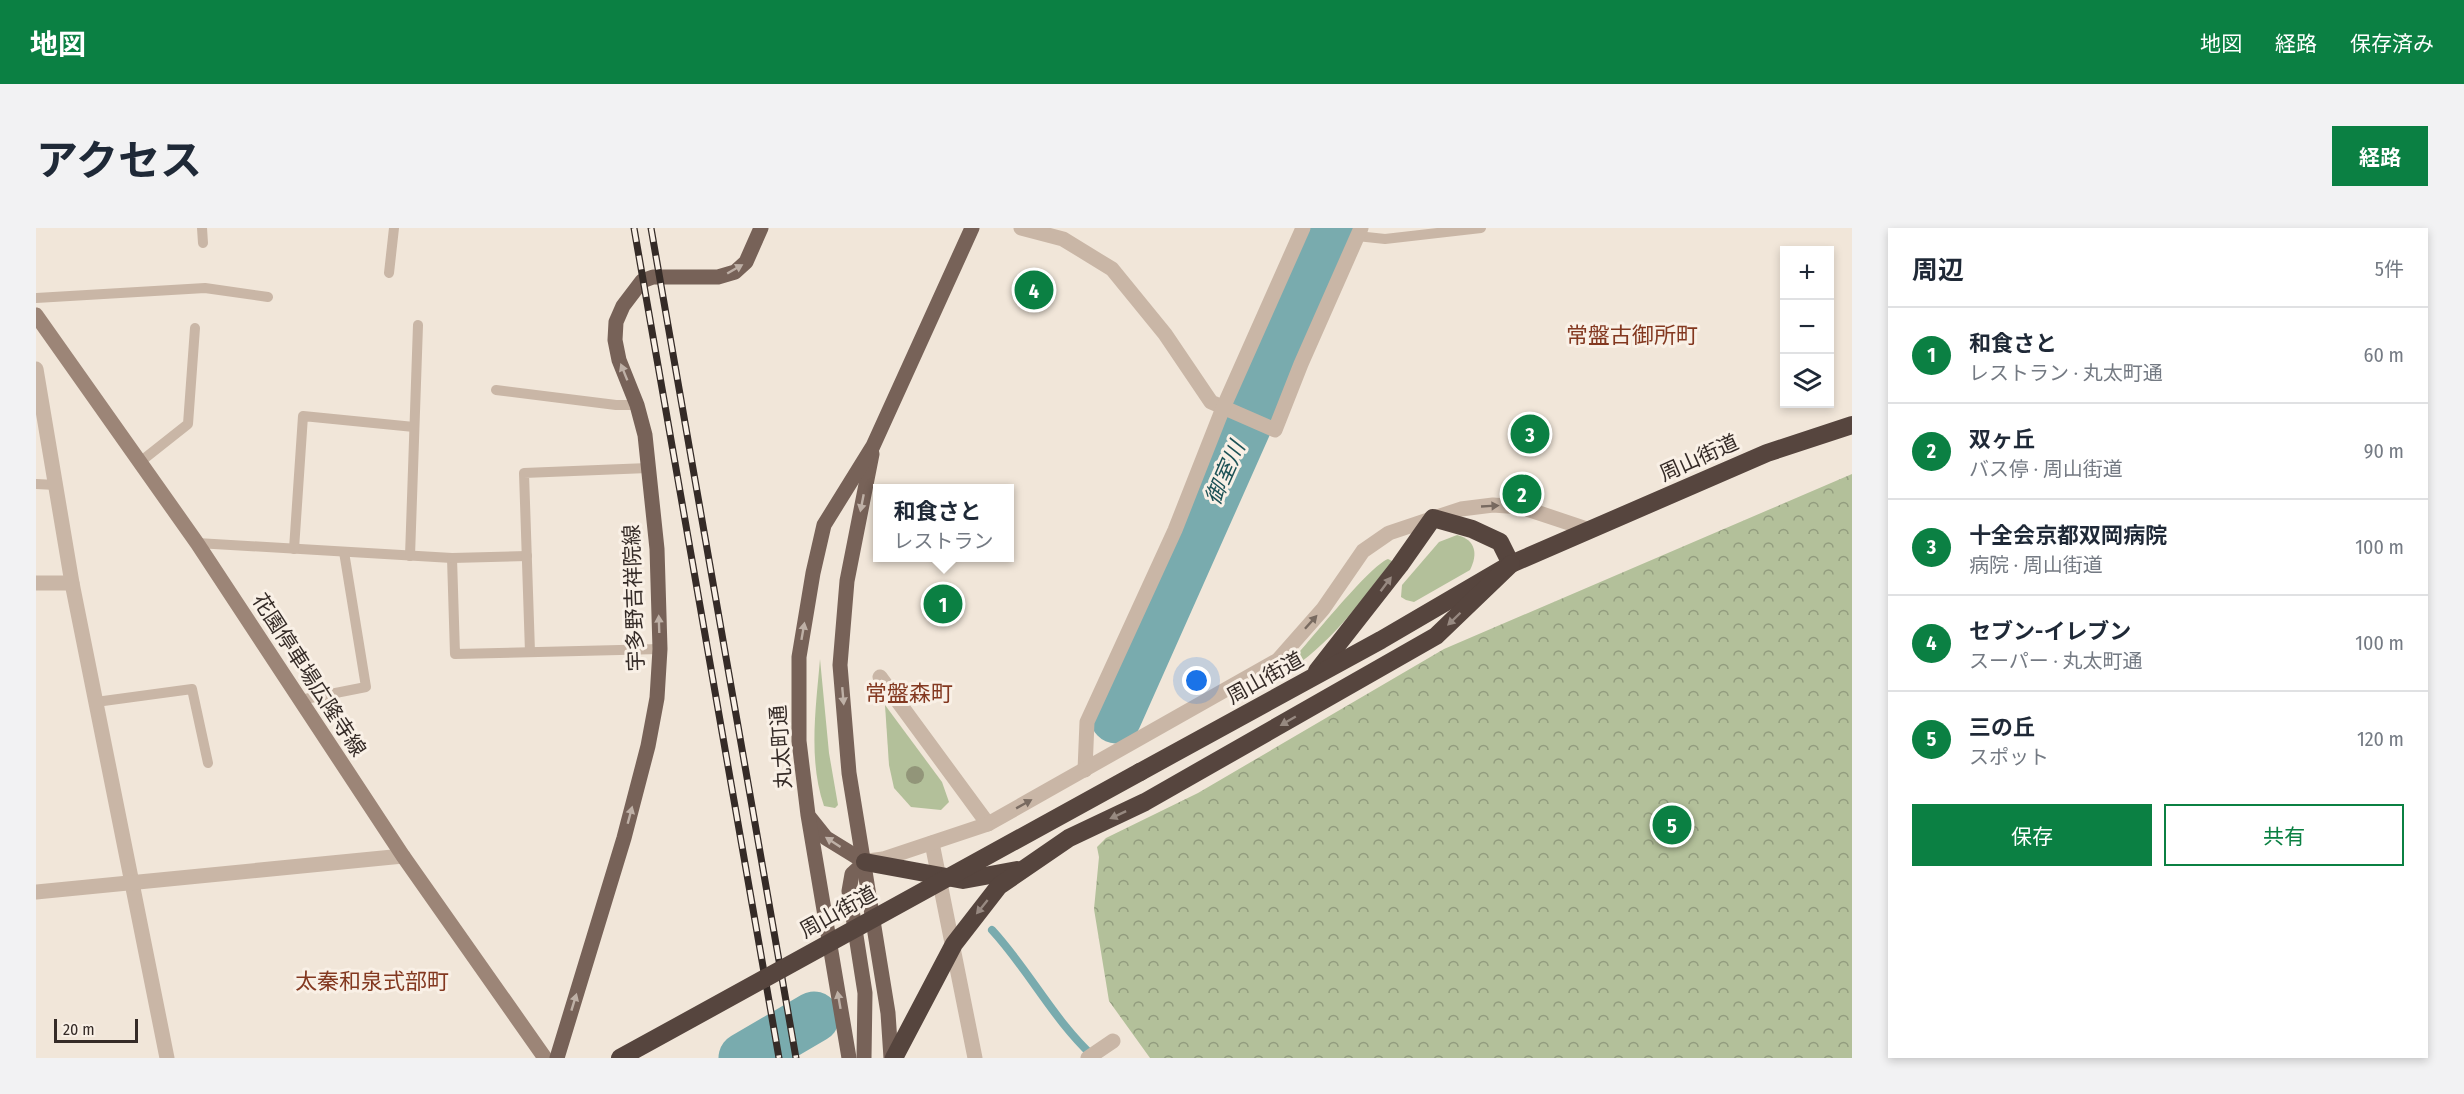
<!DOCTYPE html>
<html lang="ja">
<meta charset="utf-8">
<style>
body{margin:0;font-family:"Fira Sans Condensed","Noto Sans JP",sans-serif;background:#f2f2f3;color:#1f2937}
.controls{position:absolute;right:18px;top:18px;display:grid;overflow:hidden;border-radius:0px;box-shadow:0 3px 9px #0003}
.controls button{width:54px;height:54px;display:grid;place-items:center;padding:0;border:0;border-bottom:2px solid #e0e1e3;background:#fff;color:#1f2937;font:30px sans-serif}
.scale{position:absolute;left:18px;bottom:15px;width:84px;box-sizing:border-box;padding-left:6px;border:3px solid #352b27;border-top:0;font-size:16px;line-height:21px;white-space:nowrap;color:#352b27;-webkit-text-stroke:4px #f9f0e6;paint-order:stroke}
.you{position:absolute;left:1161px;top:453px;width:21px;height:21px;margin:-15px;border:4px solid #fff;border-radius:50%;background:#1a73e8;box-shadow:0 0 0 9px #1a73e833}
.badge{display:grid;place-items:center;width:39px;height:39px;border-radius:50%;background:#0b8043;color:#fff;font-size:20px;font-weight:700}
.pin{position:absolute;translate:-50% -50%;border:3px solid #fff;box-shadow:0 2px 6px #0006}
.popup{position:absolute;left:837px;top:256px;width:141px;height:78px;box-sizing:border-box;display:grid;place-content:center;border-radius:0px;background:#fff;filter:drop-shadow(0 2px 4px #0005);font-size:20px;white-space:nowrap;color:#747a83}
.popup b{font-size:22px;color:#1f2937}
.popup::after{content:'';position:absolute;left:50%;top:100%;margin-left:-12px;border:12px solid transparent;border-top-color:#fff}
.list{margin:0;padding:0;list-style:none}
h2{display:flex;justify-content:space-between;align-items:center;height:78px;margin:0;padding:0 24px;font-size:26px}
h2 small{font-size:20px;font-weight:400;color:#747a83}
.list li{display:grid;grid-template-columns:39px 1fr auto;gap:18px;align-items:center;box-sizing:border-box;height:96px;padding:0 24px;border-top:2px solid #e0e1e3}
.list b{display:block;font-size:22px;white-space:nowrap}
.list p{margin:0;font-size:20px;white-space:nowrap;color:#747a83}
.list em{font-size:20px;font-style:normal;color:#747a83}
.actions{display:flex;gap:12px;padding:18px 24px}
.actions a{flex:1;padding:14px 0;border:2px solid #0b8043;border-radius:0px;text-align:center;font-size:21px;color:#0b8043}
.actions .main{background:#0b8043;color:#fff}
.icon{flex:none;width:33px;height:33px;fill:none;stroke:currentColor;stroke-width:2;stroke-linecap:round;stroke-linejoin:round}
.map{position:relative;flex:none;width:1816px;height:830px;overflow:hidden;border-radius:0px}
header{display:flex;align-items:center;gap:36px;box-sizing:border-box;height:84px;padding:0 30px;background:#0b8043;color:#fff}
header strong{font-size:28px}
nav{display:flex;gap:33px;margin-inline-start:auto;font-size:21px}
.intro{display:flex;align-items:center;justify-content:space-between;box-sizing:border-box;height:144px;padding:0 36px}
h1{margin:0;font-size:42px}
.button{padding:15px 27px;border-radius:0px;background:#0b8043;color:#fff;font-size:21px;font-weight:700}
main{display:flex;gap:36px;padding:0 36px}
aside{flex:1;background:#fff;border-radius:0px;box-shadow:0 3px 9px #0003}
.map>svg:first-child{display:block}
.green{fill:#b3c09a}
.forest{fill:url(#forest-crowns)}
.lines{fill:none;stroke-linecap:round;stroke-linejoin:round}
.stream{stroke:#79abae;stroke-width:8}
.river{stroke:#79abae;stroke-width:51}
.lane{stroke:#c9b6a6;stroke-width:10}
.street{stroke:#c9b6a6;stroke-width:15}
.secondary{stroke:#9c8577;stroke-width:15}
.primary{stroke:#776258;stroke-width:15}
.highway{stroke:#56453e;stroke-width:18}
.rail-casing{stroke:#352b27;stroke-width:7}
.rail{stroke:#f9f0e6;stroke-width:4.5;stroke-dasharray:14;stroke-linecap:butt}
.highway-bridge{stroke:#56453e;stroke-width:18}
.tree{fill:#929579}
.oneway{fill:#beb0a6}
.oneway2{fill:#786a60}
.oneway3{fill:#978981}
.labels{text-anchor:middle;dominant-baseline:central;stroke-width:6;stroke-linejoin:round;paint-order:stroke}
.street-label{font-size:21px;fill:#352b27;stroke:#f9f0e6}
.neighbourhood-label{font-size:22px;fill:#833820;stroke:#f9f0e6}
.water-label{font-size:22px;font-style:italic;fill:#1d5256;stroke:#f9f0e6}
</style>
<header>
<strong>地図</strong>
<nav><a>地図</a><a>経路</a><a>保存済み</a></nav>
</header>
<div class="intro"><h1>アクセス</h1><a class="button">経路</a></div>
<main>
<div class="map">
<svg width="1816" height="830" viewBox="0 0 1816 830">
<defs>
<pattern id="forest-crowns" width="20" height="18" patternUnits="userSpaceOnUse" patternTransform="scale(1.5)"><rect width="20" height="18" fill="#b3c09a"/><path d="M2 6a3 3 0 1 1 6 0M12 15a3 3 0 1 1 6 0" fill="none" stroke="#929c7e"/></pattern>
</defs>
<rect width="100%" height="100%" fill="#f1e6d9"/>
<g class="green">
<path d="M 1421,307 C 1440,312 1442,326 1434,342 L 1378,374 L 1370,372 L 1365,369 L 1366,357 L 1403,314 Z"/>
<path d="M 1352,331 L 1356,333 C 1321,378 1296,415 1248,446 L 1249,441 C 1266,422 1334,337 1352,331 Z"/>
<path d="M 784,431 L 793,525 L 802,577 L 799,580 L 788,578 C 772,532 780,479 784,431 Z"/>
<path d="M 849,477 L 906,554 L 913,574 L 905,582 L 875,579 L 858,560 L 853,537 Z"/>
</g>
<path class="forest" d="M 1816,246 L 1816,830 L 1114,830 L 1073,773 L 1058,681 L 1063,629 L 1061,619 L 1070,610 L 1162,565 L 1408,421 Z"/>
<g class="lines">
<path class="stream" d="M 956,702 C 993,742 1018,793 1059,830"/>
<g class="river">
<path d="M 1080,490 L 1298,0"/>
<path d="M 708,830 L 778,789"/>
</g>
<g class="lane">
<path d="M 166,0 L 167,15"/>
<path d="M 1321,8 L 1349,11 L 1445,0"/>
<path d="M 353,45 L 358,0"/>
<path d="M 0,70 L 169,60 L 232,69"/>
<path d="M 460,162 L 580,177 L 601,177"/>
<path d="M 104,234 L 152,196 L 159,100"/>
<path d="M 0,256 L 20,257"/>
<path d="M 161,315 L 416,330 L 419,426 L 624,421"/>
<path d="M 258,321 L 267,188 L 378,199"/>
<path d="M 374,328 L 382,97"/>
<path d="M 416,330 L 491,328"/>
<path d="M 494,424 L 488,245 L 612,240"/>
<path d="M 264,472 L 330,459 L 308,324"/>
<path d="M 60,474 L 156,461 L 172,535"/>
</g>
<g class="street">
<path d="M 985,0 L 1027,11 L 1076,41 L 1129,106 L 1175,174 L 1239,202 L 1265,136 L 1325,0"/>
<path d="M 0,141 L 36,355 L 131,830"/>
<path d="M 0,355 L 36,355"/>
<path d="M 844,449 L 952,596"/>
<path d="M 1049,542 L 1051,494 L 1139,302 L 1187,180 L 1267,0"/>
<path d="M 896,615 L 939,830"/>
<path d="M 832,633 L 847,631 L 952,596 L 1242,432 L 1287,381 L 1327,323 L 1353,305 L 1425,281 L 1457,277 L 1485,279 L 1554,302"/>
<path d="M 0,664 L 367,628"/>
<path d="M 1052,830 L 1077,813"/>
</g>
<path class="secondary" d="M 0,87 L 161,315 L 367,628 L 509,830"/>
<g class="primary">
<path d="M 836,226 L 811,353 L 804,437 L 813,545 L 852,785 L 855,830"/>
<path d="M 774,590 L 790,610 L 829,634"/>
<path d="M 521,830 L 588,610 L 612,518 L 621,470 L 624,421 L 621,321 L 609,207 L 601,177 L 583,132 L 579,112 L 580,94 L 587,78 L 606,53 L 617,49 L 682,49 L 699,44 L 710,34 L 725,0"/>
<path d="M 813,830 L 772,587 L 763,513 L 763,429 L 777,345 L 788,297 L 837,218 L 936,0"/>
<path d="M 828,830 L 829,765 L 813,663 L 816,646 L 829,634"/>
</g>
<g class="highway">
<path d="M 1281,443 L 1364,337 L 1397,290 L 1436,301 L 1464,314 L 1475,336"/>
<path d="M 1104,544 L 1345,412 L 1475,336 L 1731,225 L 1816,197"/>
<path d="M 829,634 L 927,652 L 981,642"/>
<path d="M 858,830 L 918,716 L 963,658 L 1033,610 L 1109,574 L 1400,408 L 1475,336"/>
</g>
<g class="rail-casing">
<g id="rail">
<path d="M 598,0 L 743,830"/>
<path d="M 615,0 L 760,830"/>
</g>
</g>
<use href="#rail" class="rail"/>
<path class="highway-bridge" d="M 584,830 L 1104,544"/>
</g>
<circle class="tree" cx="879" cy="547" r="9"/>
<defs><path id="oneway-solid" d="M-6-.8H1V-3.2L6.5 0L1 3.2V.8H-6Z" transform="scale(1.5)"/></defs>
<g class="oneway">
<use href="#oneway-solid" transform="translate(699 41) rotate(-30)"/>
<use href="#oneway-solid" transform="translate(588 144) rotate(-112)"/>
<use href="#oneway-solid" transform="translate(826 275) rotate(101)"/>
<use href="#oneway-solid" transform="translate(623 396) rotate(-92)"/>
<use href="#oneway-solid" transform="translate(767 403) rotate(-80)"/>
<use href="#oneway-solid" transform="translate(807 468) rotate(85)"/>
<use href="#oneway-solid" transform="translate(594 587) rotate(-75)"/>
<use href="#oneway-solid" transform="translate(797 614) rotate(-147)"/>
<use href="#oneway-solid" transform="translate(803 772) rotate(-100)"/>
<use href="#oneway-solid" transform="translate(538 774) rotate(-73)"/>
</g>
<g class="oneway2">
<use href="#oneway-solid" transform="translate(1454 278) rotate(-3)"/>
<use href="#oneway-solid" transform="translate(1275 394) rotate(-48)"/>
<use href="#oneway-solid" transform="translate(988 576) rotate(-29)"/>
</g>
<g class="oneway3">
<use href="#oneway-solid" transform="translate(1350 356) rotate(-53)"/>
<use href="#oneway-solid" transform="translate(1418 391) rotate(136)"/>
<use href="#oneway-solid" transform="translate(1252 493) rotate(150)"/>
<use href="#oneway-solid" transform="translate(1082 587) rotate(155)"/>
<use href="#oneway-solid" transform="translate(946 679) rotate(129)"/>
</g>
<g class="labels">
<g class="street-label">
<text transform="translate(1663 230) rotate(-24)">周山街道</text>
<text transform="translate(598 370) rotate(-92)">宇多野吉祥院線</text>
<text transform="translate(273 447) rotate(57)">花園停車場広隆寺線</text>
<text transform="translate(1229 450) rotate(-29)">周山街道</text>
<text transform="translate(745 519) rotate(-94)">丸太町通</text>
<text transform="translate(802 684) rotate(-29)">周山街道</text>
</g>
<g class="neighbourhood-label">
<text x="1596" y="107">常盤古御所町</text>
<text x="873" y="465">常盤森町</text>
<text x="336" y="753">太秦和泉式部町</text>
</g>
<g class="water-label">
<text transform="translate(1189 245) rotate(-66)">御室川</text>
</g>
</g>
</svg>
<div class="controls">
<button>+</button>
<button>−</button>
<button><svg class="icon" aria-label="layers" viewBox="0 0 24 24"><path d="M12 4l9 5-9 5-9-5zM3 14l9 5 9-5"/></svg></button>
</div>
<div class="scale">20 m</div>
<div class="you"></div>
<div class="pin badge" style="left:907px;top:376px">1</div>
<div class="popup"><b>和食さと</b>レストラン</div>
<div class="pin badge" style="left:1486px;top:266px">2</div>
<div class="pin badge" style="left:1494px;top:206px">3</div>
<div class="pin badge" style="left:998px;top:62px">4</div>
<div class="pin badge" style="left:1636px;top:597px">5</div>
</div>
<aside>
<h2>周辺<small>5件</small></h2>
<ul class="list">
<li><span class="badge">1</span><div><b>和食さと</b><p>レストラン · 丸太町通</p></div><em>60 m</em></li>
<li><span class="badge">2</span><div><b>双ヶ丘</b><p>バス停 · 周山街道</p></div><em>90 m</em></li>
<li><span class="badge">3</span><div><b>十全会京都双岡病院</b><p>病院 · 周山街道</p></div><em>100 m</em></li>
<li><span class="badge">4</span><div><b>セブン-イレブン</b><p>スーパー · 丸太町通</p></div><em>100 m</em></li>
<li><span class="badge">5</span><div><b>三の丘</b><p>スポット</p></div><em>120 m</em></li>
</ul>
<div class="actions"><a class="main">保存</a><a>共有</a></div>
</aside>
</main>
